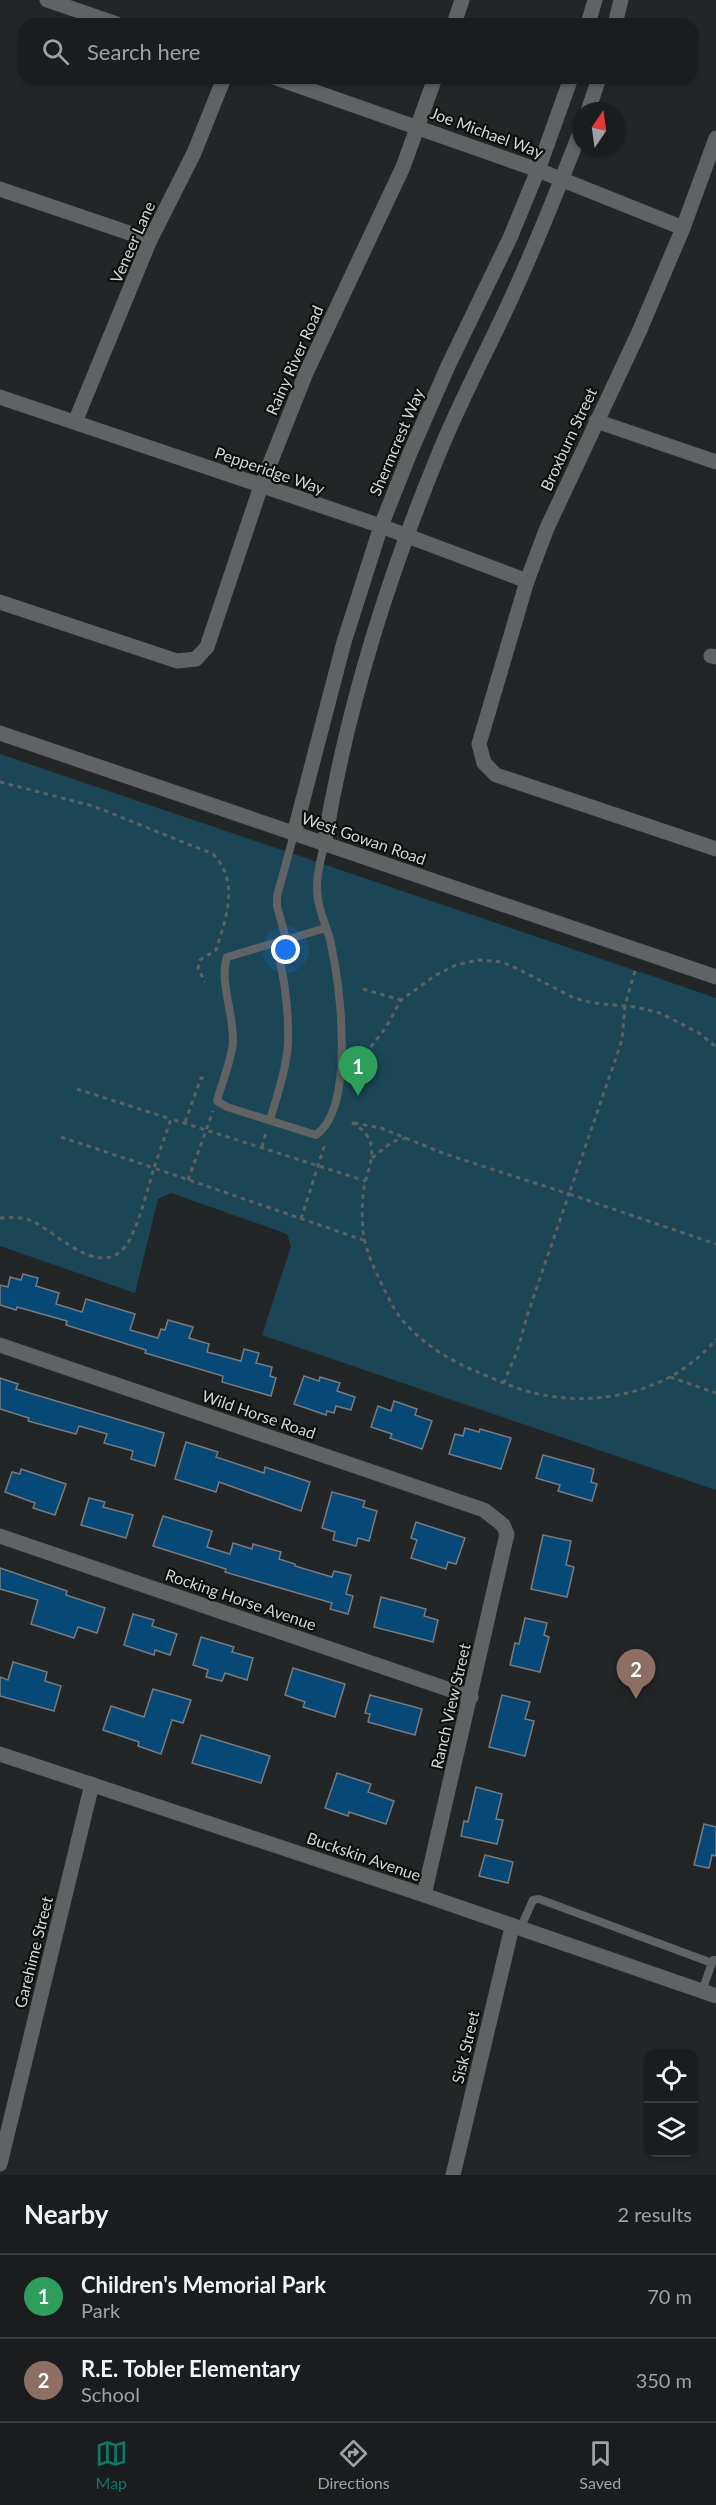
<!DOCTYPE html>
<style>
body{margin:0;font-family:Lato,sans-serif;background:#232526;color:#f1f3f6}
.controls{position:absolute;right:18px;bottom:18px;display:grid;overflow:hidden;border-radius:12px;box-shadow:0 2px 4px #0004}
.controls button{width:54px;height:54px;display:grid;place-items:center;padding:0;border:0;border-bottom:2px solid #383a3b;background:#1a1c1d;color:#f1f3f6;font:30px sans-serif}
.compass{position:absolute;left:572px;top:102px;width:54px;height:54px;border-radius:50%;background:#1a1c1d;box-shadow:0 2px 4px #0004;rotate:13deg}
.you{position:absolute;left:286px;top:950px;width:21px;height:21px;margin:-15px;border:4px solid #fff;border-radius:50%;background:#1a73e8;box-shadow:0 0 0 9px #1a73e833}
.badge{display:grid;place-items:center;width:39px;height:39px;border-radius:50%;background:#0f766e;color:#fff;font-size:20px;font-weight:700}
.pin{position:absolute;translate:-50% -50px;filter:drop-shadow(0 2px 3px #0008)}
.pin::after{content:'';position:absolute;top:32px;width:21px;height:18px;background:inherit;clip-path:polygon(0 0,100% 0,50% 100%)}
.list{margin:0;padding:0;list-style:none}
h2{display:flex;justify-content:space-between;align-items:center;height:78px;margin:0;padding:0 24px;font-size:26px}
h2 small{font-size:20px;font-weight:400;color:#9fa1a4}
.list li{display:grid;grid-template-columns:39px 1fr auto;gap:18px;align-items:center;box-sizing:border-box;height:84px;padding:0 24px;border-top:2px solid #383a3b}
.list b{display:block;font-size:22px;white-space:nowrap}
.list p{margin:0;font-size:20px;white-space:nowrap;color:#9fa1a4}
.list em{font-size:20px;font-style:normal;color:#9fa1a4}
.icon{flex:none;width:33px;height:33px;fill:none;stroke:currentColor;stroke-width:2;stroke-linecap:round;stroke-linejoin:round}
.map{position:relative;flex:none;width:716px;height:2175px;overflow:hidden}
.search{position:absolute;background:#1a1c1d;box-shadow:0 2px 4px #0004;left:18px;right:18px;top:18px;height:66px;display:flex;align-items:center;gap:15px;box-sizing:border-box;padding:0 21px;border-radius:18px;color:#9fa1a4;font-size:22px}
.sheet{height:246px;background:#1a1c1d}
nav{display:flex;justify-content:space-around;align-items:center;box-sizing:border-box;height:84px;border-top:2px solid #383a3b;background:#1a1c1d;font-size:16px;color:#9fa1a4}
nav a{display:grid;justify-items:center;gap:3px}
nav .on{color:#0f766e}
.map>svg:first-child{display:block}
.green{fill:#1a4656}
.building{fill:#074976;stroke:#787b7e;stroke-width:1.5}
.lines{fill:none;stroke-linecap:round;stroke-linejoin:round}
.path{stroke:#5d6061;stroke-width:3;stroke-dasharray:4.5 4.5;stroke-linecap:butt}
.service{stroke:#616263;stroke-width:8}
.minor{stroke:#616263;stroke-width:15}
.tertiary{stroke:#616263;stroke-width:15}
.labels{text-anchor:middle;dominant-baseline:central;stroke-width:4.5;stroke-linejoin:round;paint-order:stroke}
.street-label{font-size:16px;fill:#d4d6d7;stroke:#0d0f0f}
</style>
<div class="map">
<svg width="716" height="2175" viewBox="0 0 716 2175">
<rect width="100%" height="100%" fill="#232627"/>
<path class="green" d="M 0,754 L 716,998 L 716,1490 L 262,1335 L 291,1246 L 287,1234 L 171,1193 L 158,1199 L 135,1293 L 0,1246 Z"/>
<g class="building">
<path d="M 23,1274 L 38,1278 L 36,1286 L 59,1293 L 56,1304 L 82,1312 L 86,1299 L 135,1314 L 130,1330 L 158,1338 L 161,1329 L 165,1330 L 168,1320 L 193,1327 L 189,1338 L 209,1344 L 207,1352 L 241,1361 L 244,1349 L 259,1353 L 256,1363 L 272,1367 L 270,1376 L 276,1378 L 271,1396 L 222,1382 L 223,1376 L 145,1353 L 146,1350 L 66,1325 L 67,1321 L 17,1307 L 16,1310 L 0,1305 L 0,1285 L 8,1287 L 10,1277 L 21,1280 Z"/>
<path d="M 304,1376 L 319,1381 L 320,1377 L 340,1383 L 337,1391 L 355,1397 L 351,1410 L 336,1406 L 334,1413 L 327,1411 L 326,1415 L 294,1404 Z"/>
<path d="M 0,1378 L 18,1384 L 16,1389 L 164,1433 L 155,1466 L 131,1459 L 133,1451 L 104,1443 L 107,1434 L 79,1426 L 76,1434 L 28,1421 L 29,1418 L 0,1409 Z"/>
<path d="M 394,1401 L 417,1409 L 415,1415 L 432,1421 L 422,1449 L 390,1438 L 392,1434 L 371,1427 L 378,1406 L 391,1411 Z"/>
<path d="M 465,1428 L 479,1432 L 480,1429 L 511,1438 L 501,1469 L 449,1454 L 455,1434 L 463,1436 Z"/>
<path d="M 186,1442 L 218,1452 L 216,1457 L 264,1473 L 265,1467 L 310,1482 L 301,1511 L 219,1482 L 216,1492 L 175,1479 Z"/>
<path d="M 543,1455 L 594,1469 L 591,1482 L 597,1484 L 592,1501 L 558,1491 L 560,1485 L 536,1478 Z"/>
<path d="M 21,1469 L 66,1484 L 55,1515 L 33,1508 L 35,1503 L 5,1492 L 12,1472 L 20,1474 Z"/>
<path d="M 332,1492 L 365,1501 L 363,1507 L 377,1511 L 369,1541 L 358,1538 L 356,1546 L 333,1540 L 335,1532 L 322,1528 Z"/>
<path d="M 89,1498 L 105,1502 L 103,1507 L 133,1515 L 126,1538 L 81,1525 Z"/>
<path d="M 163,1516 L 212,1531 L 207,1547 L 230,1554 L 233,1543 L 252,1549 L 253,1544 L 281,1552 L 279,1559 L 295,1564 L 295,1566 L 332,1577 L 334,1571 L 351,1575 L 346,1594 L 353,1596 L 348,1614 L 330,1609 L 332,1603 L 225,1572 L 226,1569 L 153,1546 Z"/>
<path d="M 416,1522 L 465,1538 L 456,1564 L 448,1562 L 446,1569 L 411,1558 L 417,1540 L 411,1538 Z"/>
<path d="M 543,1535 L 571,1541 L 566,1565 L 574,1567 L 567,1597 L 531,1589 Z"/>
<path d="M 0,1568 L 67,1591 L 66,1595 L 105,1608 L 97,1633 L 78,1627 L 74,1638 L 31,1624 L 38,1600 L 0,1589 Z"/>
<path d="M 381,1597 L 426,1609 L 424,1616 L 438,1620 L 433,1642 L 374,1627 Z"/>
<path d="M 133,1614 L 154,1620 L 152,1626 L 177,1634 L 170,1655 L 155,1650 L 154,1655 L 124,1645 Z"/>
<path d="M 525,1618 L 547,1623 L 544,1635 L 549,1637 L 540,1672 L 510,1665 L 515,1643 L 519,1644 Z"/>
<path d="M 201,1637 L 234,1647 L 232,1652 L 253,1658 L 247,1680 L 225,1673 L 222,1681 L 206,1677 L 208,1670 L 193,1665 Z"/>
<path d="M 13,1662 L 47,1672 L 45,1681 L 61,1686 L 54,1711 L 0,1696 L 0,1677 L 8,1680 Z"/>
<path d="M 293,1668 L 345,1684 L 335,1717 L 303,1707 L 305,1702 L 285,1695 Z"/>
<path d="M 153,1689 L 191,1700 L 183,1723 L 172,1720 L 161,1754 L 138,1746 L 139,1742 L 103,1730 L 111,1706 L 144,1717 Z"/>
<path d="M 370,1695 L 422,1709 L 415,1735 L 368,1722 L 370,1714 L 365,1713 Z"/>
<path d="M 502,1695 L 530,1702 L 525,1719 L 534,1721 L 525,1756 L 489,1747 Z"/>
<path d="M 201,1735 L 270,1756 L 261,1783 L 192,1763 Z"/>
<path d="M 337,1773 L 371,1784 L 368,1792 L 394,1801 L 386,1824 L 349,1812 L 348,1816 L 325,1808 Z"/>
<path d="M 476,1787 L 502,1794 L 496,1819 L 503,1820 L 497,1844 L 461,1836 L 464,1821 L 468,1822 Z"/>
<path d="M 704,1824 L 716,1827 L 716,1856 L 712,1855 L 709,1868 L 694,1865 Z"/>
<path d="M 485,1855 L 513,1862 L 508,1883 L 479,1876 Z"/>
</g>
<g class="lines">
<g class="path">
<path d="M 0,782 L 93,806 L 213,854 C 240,882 226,918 216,950 L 200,960 L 198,968 L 205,982"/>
<path d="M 635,971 L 625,1005 L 622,1040 L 569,1194 L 716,1244"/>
<path d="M 363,989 L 401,1000"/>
<path d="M 365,1054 L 385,1029 L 401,1000 L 436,975 L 456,965 L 478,960 L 502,962 L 518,969 L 574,998 L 593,1003 L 636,1007 L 660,1013 L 699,1033 L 716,1047"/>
<path d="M 77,1089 L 171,1119"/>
<path d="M 185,1122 L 201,1078 L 204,1078"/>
<path d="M 352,1122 C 356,1126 363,1129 366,1134 C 380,1152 364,1176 363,1195 C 362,1207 362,1220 363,1231 C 366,1256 381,1282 391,1303 C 407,1334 444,1358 475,1371 C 492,1378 511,1387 530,1392 C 595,1409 672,1393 716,1339"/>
<path d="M 354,1123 L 381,1128 L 445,1154 L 569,1194 L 528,1313 L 517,1352 L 504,1382"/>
<path d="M 61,1137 L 154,1168 L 171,1119 L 366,1181"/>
<path d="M 262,1147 L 266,1132"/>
<path d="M 372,1158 L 392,1142 L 406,1138"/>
<path d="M 188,1180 L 213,1111"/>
<path d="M 0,1218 C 11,1217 22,1217 32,1221 C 61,1235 105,1285 130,1239 C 141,1217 147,1191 154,1168 L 366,1241"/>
<path d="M 301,1219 L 325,1144"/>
<path d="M 670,1377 L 716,1393"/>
</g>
<g class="service">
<path d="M 324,845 C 320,863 315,881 318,899 C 320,915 328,929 331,944 C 340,987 356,1106 316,1135 L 227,1107 L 217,1101 C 222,1082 232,1060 233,1041 C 234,1015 219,981 227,957 L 326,928"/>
<path d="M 286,939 L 277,906 L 277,896 L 294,834"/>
<path d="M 270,1120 C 277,1096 286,1070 288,1044 C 289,1010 284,975 276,943"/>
<path d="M 520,1929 L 533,1900 L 539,1899 L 712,1963"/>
<path d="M 702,1991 L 713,1960 L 716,1960"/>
</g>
<g class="minor">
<path d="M 47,0 L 117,24"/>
<path d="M 454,24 L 462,0"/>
<path d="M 276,78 L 538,170 L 683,228"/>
<path d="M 716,138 L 683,228 L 639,332 L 547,528 L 527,581 L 479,744 L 484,763 L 496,775 L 716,849"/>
<path d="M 0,189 L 150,240"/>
<path d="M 0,397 L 381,526 L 527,581"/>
<path d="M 596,421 L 716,462"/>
<path d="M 75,422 L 150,240 L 194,153 L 224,78"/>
<path d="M 0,602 L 177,661 L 196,659 L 207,647 L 261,486 L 306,373 L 403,167 L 435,78"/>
<path d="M 711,656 L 716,657"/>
<path d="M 0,1345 L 484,1510 L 503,1525 L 507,1534 L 424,1895"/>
<path d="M 0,1536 L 471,1697"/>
<path d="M 0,1754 L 424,1895 L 716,1996"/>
<path d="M 0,2164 L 92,1784"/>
<path d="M 453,2175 L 512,1927"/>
</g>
<g class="tertiary">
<path d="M 588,24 L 595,0"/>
<path d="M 615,24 L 621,0"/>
<path d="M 588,111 L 599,78"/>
<path d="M 0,733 L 716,977"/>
<path d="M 294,834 L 344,642 L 381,526 L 410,453 L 448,366 L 510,238 L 538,170 L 571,78"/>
<path d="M 324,845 C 346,712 386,582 437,458 C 460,400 490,346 515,290 C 539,237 560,184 581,130"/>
</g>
</g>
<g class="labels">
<g class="street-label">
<text transform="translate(487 132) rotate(20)">Joe Michael Way</text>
<text transform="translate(132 242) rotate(-66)">Veneer Lane</text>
<text transform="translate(294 360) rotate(-66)">Rainy River Road</text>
<text transform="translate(568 439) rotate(-65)">Broxburn Street</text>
<text transform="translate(396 442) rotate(-67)">Shermcrest Way</text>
<text transform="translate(270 470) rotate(19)">Pepperidge Way</text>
<text transform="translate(364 838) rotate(19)">West Gowan Road</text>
<text transform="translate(259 1414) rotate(19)">Wild Horse Road</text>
<text transform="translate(241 1599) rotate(19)">Rocking Horse Avenue</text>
<text transform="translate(450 1706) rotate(-77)">Ranch View Street</text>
<text transform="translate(364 1856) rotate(19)">Buckskin Avenue</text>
<text transform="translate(33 1952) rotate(-76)">Garehime Street</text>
<text transform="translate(465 2047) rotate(-77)">Sisk Street</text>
</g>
</g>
</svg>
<div class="controls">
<button><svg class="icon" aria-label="locate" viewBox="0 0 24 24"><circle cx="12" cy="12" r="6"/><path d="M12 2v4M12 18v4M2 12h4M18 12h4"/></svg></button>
<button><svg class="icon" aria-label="layers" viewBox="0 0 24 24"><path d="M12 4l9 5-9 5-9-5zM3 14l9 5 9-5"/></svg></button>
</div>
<svg class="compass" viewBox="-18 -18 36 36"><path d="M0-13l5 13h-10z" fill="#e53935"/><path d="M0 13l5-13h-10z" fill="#9fa1a4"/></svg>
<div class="you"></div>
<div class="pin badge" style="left:358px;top:1096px;background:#2e9e5b">1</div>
<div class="pin badge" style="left:636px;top:1699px;background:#8d6e63">2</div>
<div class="search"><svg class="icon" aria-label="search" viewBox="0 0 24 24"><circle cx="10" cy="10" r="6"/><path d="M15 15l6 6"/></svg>Search here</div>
</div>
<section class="sheet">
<h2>Nearby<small>2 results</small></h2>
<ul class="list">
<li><span class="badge" style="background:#2e9e5b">1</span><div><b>Children's Memorial Park</b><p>Park</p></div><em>70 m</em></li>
<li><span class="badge" style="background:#8d6e63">2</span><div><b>R.E. Tobler Elementary</b><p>School</p></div><em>350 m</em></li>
</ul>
</section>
<nav>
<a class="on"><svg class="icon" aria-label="map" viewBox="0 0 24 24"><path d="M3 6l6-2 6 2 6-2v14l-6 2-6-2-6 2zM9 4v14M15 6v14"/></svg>Map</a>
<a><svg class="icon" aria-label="directions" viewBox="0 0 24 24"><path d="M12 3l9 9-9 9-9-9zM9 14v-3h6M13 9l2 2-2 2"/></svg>Directions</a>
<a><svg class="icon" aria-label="saved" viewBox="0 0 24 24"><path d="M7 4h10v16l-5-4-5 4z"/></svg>Saved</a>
</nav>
